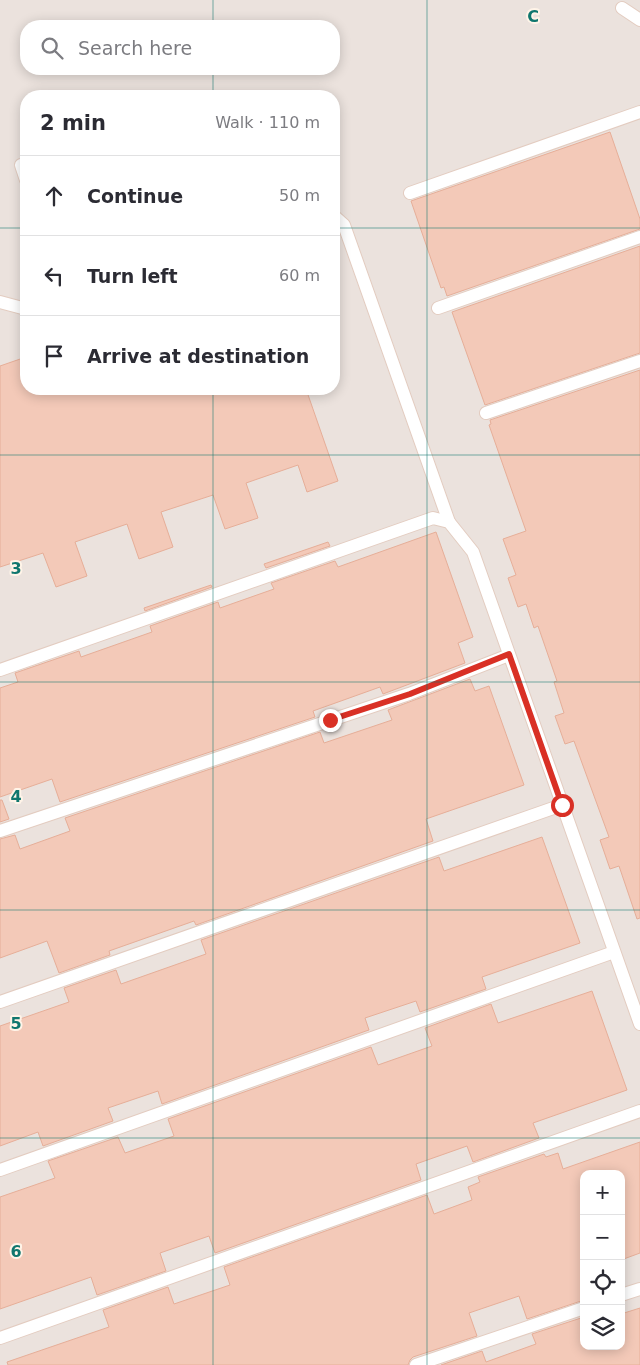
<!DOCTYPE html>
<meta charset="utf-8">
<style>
body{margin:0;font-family:"DejaVu Sans",sans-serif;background:#f7f7f7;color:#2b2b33}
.controls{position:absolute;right:15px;bottom:15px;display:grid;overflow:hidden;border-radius:10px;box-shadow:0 2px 12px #0003}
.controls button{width:45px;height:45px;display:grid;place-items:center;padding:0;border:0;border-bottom:1px solid #e1e1e2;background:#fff;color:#2b2b33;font:25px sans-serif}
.stop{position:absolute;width:15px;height:15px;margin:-11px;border:4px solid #d93025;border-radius:50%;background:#fff}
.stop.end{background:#d93025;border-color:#fff;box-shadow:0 1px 5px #0008}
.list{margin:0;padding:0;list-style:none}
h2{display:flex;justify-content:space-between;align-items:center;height:65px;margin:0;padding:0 20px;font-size:21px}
h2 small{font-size:16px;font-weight:400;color:#7c7c81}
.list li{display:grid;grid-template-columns:32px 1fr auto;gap:15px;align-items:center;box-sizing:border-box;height:80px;padding:0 20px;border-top:1px solid #e1e1e2}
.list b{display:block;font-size:19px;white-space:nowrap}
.list em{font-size:16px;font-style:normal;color:#7c7c81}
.icon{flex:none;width:28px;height:28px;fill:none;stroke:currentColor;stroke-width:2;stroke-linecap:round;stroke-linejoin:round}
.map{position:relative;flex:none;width:640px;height:1365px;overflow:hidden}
.search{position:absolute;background:#fff;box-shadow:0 2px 12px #0003;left:20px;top:20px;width:320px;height:55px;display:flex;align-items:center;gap:12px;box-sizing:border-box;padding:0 18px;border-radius:20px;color:#7c7c81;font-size:19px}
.panel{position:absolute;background:#fff;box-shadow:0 2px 12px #0003;left:20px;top:90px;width:320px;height:305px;border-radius:20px}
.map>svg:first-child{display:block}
.industrial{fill:#ebe2dd;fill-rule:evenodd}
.building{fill:#f3c9b8;stroke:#e6ae98}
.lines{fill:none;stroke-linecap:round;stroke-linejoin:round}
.service-casing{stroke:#e3ccc0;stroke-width:14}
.service{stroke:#fff;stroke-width:12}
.route{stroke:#d93025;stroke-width:6}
.grid{fill:none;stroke:#0f766e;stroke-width:1;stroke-opacity:0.55}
.grid-label{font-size:16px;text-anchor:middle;font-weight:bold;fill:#0f766e;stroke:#fff4e8;stroke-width:4;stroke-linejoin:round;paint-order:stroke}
</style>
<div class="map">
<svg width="640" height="1365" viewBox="0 0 640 1365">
<rect width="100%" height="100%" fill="#fdefe1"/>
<path class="industrial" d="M 0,0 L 640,0 L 640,1365 L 0,1365 ZM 26,26 L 334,26 L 334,69 L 26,69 ZM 26,96 L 334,96 L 334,389 L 26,389 ZM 584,1174 L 621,1174 L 621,1346 L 584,1346 Z"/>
<g class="building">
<path d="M 610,132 L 640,219 L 640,229 L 447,296 L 444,287 L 441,288 L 411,201 Z"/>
<path d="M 640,246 L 640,353 L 485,405 L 452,312 Z"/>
<path d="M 26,357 L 26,389 L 306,389 L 338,481 L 307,492 L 298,465 L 246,483 L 258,518 L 225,529 L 213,495 L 161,512 L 173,547 L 139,559 L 127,524 L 75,542 L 87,576 L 56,587 L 43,553 L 0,567 L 0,366 Z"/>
<path d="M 640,370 L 640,918 L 637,919 L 619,866 L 610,869 L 600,840 L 609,837 L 574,741 L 565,744 L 555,716 L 564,713 L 554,682 L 557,681 L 538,626 L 534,628 L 526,604 L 518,607 L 508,578 L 516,575 L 503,539 L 526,531 L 489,425 L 491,424 L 490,420 Z"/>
<path d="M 436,532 L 473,637 L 458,643 L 465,663 L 383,694 L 380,687 L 313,711 L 315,717 L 60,802 L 52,779 L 0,797 L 0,688 L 18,682 L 15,673 L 79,651 L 81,657 L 152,632 L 150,626 L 218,602 L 220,608 L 274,589 L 271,583 L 335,561 L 338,567 Z"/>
<path d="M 328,542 L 330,546 L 266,568 L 264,564 Z"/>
<path d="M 211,585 L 212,587 L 145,611 L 144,608 Z"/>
<path d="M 470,679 L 475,691 L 489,686 L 524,785 L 426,819 L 433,841 L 196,925 L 194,921 L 109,951 L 110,955 L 59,973 L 47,941 L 0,958 L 0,839 L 15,835 L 20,849 L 70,831 L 65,818 L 320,732 L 324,743 L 392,720 L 388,710 Z"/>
<path d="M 0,800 L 2,800 L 9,819 L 0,822 Z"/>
<path d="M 542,837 L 580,943 L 482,977 L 486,989 L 420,1012 L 416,1001 L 365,1018 L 369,1030 L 366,1031 L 162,1104 L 158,1091 L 108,1108 L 113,1121 L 43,1146 L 38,1132 L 0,1146 L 0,1026 L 69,1002 L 64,988 L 116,970 L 121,984 L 206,954 L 201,940 L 439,857 L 444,871 Z"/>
<path d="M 592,991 L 627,1090 L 533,1123 L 539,1138 L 473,1162 L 467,1146 L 416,1164 L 421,1180 L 215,1253 L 209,1236 L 160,1253 L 166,1271 L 97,1295 L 91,1277 L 0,1309 L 0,1197 L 55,1178 L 48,1161 L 118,1137 L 125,1153 L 174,1136 L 168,1119 L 371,1047 L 378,1065 L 432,1046 L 425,1028 L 491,1004 L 498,1023 Z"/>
<path d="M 640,1142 L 640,1253 L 621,1260 L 621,1174 L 584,1174 L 584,1300 L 527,1319 L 519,1296 L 469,1313 L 477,1336 L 413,1357 L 410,1360 L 408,1365 L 8,1365 L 7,1362 L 109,1327 L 103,1310 L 168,1287 L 174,1304 L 230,1285 L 224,1267 L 427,1195 L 434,1214 L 472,1200 L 468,1187 L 480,1182 L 478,1177 L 544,1154 L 546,1157 L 558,1153 L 563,1169 Z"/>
<path d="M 640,1308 L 640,1365 L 441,1365 L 482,1351 L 486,1362 L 536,1344 L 532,1334 L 584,1317 L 584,1346 L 621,1346 L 621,1314 Z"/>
</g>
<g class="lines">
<g class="service-casing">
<g id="service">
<path d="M 622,8 L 640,20"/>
<path d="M 21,165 L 26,180"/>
<path d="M 410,193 L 640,112"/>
<path d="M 334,216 L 344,225 L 449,522"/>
<path d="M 0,302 L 26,309"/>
<path d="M 438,308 L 640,237"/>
<path d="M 486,413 L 640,361"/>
<path d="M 0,670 L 433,518 L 449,522 L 473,552 L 640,1024"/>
<path d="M 0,831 L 409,694 L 509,655"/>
<path d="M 0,1002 L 562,805"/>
<path d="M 0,1170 L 614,952"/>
<path d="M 621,1295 L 640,1289"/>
<path d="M 0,1338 L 640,1111"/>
<path d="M 416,1365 L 584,1308"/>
</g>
</g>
<use href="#service" class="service"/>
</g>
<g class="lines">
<path class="route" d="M 330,720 L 410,694 L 509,654 L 562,805"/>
</g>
<path class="grid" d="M 213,0 L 213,26M 427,0 L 427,1365M 213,69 L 213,96M 0,228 L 26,228M 334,228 L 640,228M 213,389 L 213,1365M 0,455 L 640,455M 0,682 L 640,682M 0,910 L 640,910M 0,1138 L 640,1138"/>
<g class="grid-label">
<text x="533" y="22">C</text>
<text x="16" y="574">3</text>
<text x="16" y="802">4</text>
<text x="16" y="1029">5</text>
<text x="16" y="1257">6</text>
</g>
</svg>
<div class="controls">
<button>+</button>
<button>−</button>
<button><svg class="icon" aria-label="locate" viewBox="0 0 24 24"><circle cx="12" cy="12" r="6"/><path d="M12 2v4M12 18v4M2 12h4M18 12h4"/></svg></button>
<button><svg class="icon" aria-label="layers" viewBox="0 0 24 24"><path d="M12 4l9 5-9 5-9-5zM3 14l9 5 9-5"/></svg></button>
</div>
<div class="stop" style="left:562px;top:805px"></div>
<div class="stop end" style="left:330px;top:720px"></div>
<div class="search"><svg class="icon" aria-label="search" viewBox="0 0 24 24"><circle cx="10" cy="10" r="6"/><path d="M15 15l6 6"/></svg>Search here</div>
<section class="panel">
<h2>2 min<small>Walk · 110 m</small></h2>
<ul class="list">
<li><svg class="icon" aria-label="ahead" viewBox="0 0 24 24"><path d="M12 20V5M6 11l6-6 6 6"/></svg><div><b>Continue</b></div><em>50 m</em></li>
<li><svg class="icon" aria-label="left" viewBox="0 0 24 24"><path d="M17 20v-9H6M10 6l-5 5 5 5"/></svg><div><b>Turn left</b></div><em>60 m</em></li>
<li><svg class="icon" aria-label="arrive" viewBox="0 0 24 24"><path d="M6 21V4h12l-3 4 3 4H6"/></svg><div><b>Arrive at destination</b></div></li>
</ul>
</section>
</div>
